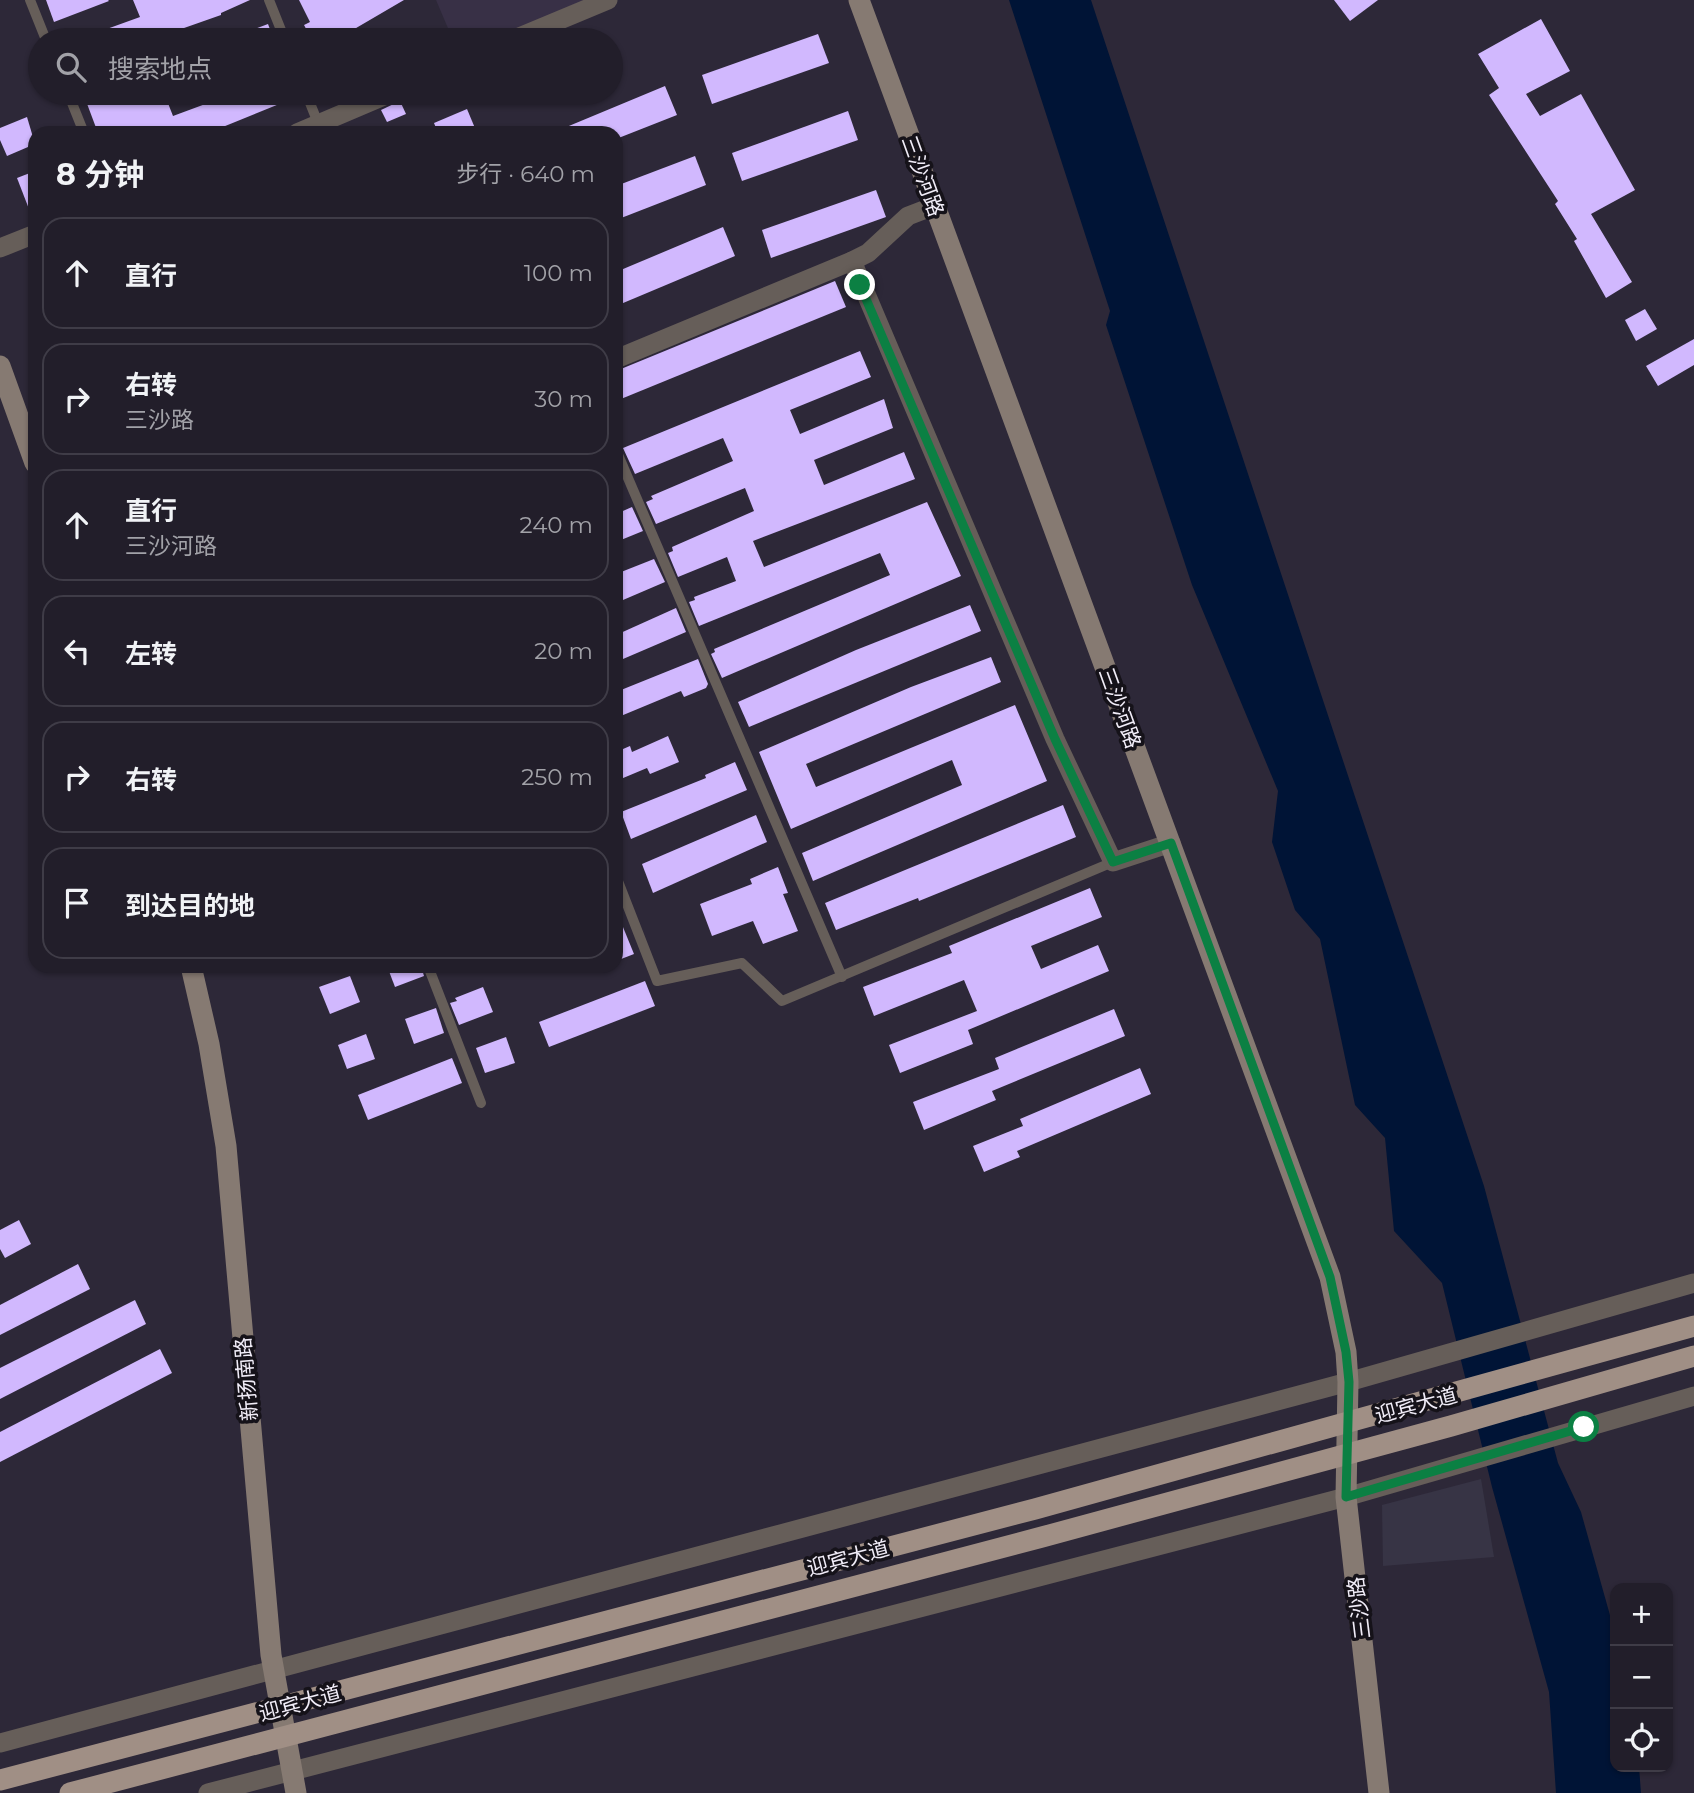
<!DOCTYPE html>
<html lang="zh">
<meta charset="utf-8">
<style>
body{margin:0;font-family:Montserrat,"Noto Sans SC",sans-serif;background:#2e2b36;color:#f1f3f6}
.controls{position:absolute;right:21px;bottom:21px;display:grid;overflow:hidden;border-radius:14px;box-shadow:0 2px 5px #0004}
.controls button{width:63px;height:63px;display:grid;place-items:center;padding:0;border:0;border-bottom:2px solid #3f3c47;background:#221e2a;color:#f1f3f6;font:35px sans-serif}
.stop{position:absolute;width:21px;height:21px;margin:-16px;border:5px solid #0b8043;border-radius:50%;background:#fff}
.stop.end{background:#0b8043;border-color:#fff;box-shadow:0 2px 7px #0008}
.list{margin:0;padding:0;list-style:none}
h2{display:flex;justify-content:space-between;align-items:center;height:91px;margin:0;padding:0 28px;font-size:30px}
h2 small{font-size:23px;font-weight:400;color:#a2a2a8}
.list li{display:grid;grid-template-columns:46px 1fr auto;gap:21px;align-items:center;box-sizing:border-box;height:112px;margin:0 14px 14px;padding:0 14px;border:2px solid #3f3c47;border-radius:21px}
.list b{display:block;font-size:26px;white-space:nowrap}
.list p{margin:0;font-size:23px;white-space:nowrap;color:#a2a2a8}
.list em{font-size:23px;font-style:normal;color:#a2a2a8}
.icon{flex:none;width:38px;height:38px;fill:none;stroke:currentColor;stroke-width:2;stroke-linecap:round;stroke-linejoin:round}
.map{position:relative;flex:none;width:1694px;height:1793px;overflow:hidden}
.search{position:absolute;background:#221e2a;box-shadow:0 2px 5px #0004;left:28px;top:28px;width:595px;height:77px;display:flex;align-items:center;gap:18px;box-sizing:border-box;padding:0 24px;border-radius:38px;color:#a2a2a8;font-size:26px}
.panel{position:absolute;background:#221e2a;box-shadow:0 2px 5px #0004;left:28px;top:126px;width:595px;height:847px;border-radius:21px}
.map>svg:first-child{display:block}
.commercial{fill:#373445}
.built{fill:#383046}
.water{fill:#001436}
.building{fill:#d1b8fe}
.lines{fill:none;stroke-linecap:round;stroke-linejoin:round}
.lane{stroke:#665e59;stroke-width:10}
.street{stroke:#665e59;stroke-width:19}
.secondary{stroke:#867a72;stroke-width:21}
.primary{stroke:#a08f85;stroke-width:21}
.route{stroke:#0b8043;stroke-width:9}
.labels{text-anchor:middle;dominant-baseline:central;stroke-width:7;stroke-linejoin:round;paint-order:stroke}
.street-label{font-size:21px;fill:#f1edf8;stroke:#151219}
</style>
<div class="map">
<svg width="1694" height="1793" viewBox="0 0 1694 1793">
<rect width="100%" height="100%" fill="#2d2838"/>
<path class="commercial" d="M 1481,1479 L 1494,1557 L 1383,1566 L 1382,1505 Z"/>
<path class="built" d="M 436,0 L 585,0 L 490,40 L 453,40 Z"/>
<path class="water" d="M 1009,0 L 1091,0 L 1484,1186 L 1558,1463 L 1581,1512 L 1615,1633 L 1615,1767 L 1639,1767 L 1641,1793 L 1556,1793 L 1549,1692 L 1492,1487 L 1442,1283 L 1394,1231 L 1385,1138 L 1355,1105 L 1320,939 L 1295,910 L 1272,842 L 1278,791 L 1192,585 L 1106,325 L 1110,311 Z"/>
<g class="building">
<path d="M 46,0 L 108,0 L 109,1 L 54,22 Z"/>
<path d="M 133,0 L 250,0 L 221,13 L 221,15 L 150,40 L 108,40 L 104,30 L 140,17 Z"/>
<path d="M 299,0 L 404,0 L 351,31 L 349,28 L 326,40 L 312,40 L 304,25 L 310,22 Z"/>
<path d="M 1334,0 L 1378,0 L 1350,21 Z"/>
<path d="M 1541,19 L 1570,71 L 1526,94 L 1540,116 L 1581,94 L 1635,190 L 1591,214 L 1632,282 L 1606,298 L 1574,241 L 1577,239 L 1555,204 L 1558,201 L 1489,95 L 1499,88 L 1478,54 Z"/>
<path d="M 268,24 L 274,40 L 228,40 L 228,39 Z"/>
<path d="M 818,34 L 829,63 L 712,104 L 702,75 Z"/>
<path d="M 665,86 L 677,115 L 616,139 L 616,133 L 552,133 Z"/>
<path d="M 83,93 L 164,93 L 173,116 L 235,93 L 299,93 L 299,96 L 208,133 L 98,133 Z"/>
<path d="M 400,101 L 406,114 L 387,122 L 381,110 Z"/>
<path d="M 467,109 L 477,133 L 438,133 L 434,123 Z"/>
<path d="M 848,111 L 858,140 L 742,181 L 732,153 Z"/>
<path d="M 27,117 L 35,144 L 7,156 L 0,140 L 0,128 Z"/>
<path d="M 695,156 L 706,185 L 616,220 L 616,186 Z"/>
<path d="M 35,171 L 35,222 L 34,222 L 17,178 Z"/>
<path d="M 876,190 L 886,217 L 771,258 L 762,230 Z"/>
<path d="M 723,227 L 735,256 L 616,306 L 616,272 Z"/>
<path d="M 835,281 L 846,307 L 616,401 L 616,371 Z"/>
<path d="M 1645,309 L 1657,329 L 1636,341 L 1625,320 Z"/>
<path d="M 1694,339 L 1694,365 L 1658,386 L 1646,366 Z"/>
<path d="M 860,351 L 871,377 L 790,410 L 800,434 L 884,399 L 893,428 L 814,460 L 824,485 L 904,452 L 915,479 L 753,541 L 764,567 L 927,502 L 961,576 L 722,678 L 711,654 L 715,652 L 714,649 L 890,575 L 880,553 L 699,626 L 689,602 L 695,600 L 694,597 L 736,581 L 727,557 L 678,577 L 668,553 L 673,551 L 672,547 L 754,511 L 745,488 L 656,524 L 646,502 L 653,499 L 651,496 L 733,461 L 723,438 L 635,474 L 623,448 Z"/>
<path d="M 632,507 L 643,531 L 616,542 L 616,514 Z"/>
<path d="M 654,559 L 665,582 L 616,603 L 616,574 Z"/>
<path d="M 970,605 L 981,631 L 749,727 L 738,702 L 856,650 Z"/>
<path d="M 676,608 L 686,632 L 616,662 L 616,635 Z"/>
<path d="M 991,657 L 1001,682 L 806,764 L 816,787 L 1015,705 L 1047,781 L 813,881 L 802,853 L 962,785 L 952,760 L 791,829 L 759,752 L 911,687 Z"/>
<path d="M 698,659 L 708,684 L 706,688 L 684,697 L 681,691 L 616,718 L 616,692 Z"/>
<path d="M 668,736 L 679,762 L 650,774 L 647,768 L 616,781 L 616,752 L 630,746 L 632,752 Z"/>
<path d="M 735,762 L 747,790 L 631,839 L 621,812 L 706,778 L 705,775 Z"/>
<path d="M 1063,805 L 1076,837 L 919,901 L 918,898 L 836,930 L 825,903 Z"/>
<path d="M 756,815 L 767,842 L 653,893 L 642,864 Z"/>
<path d="M 778,867 L 788,893 L 783,894 L 798,931 L 763,944 L 753,921 L 712,936 L 700,904 L 752,884 L 750,879 Z"/>
<path d="M 1090,888 L 1102,917 L 1031,946 L 1041,969 L 1098,945 L 1109,971 L 968,1030 L 973,1044 L 900,1073 L 889,1045 L 977,1011 L 964,980 L 874,1016 L 863,987 L 952,953 L 949,946 Z"/>
<path d="M 616,910 L 634,954 L 616,961 Z"/>
<path d="M 387,966 L 421,966 L 424,976 L 395,987 Z"/>
<path d="M 350,976 L 360,1002 L 330,1014 L 319,987 Z"/>
<path d="M 645,981 L 655,1006 L 549,1047 L 539,1022 Z"/>
<path d="M 483,987 L 493,1012 L 459,1025 L 450,1003 L 457,1001 L 455,998 Z"/>
<path d="M 436,1008 L 444,1033 L 414,1044 L 405,1019 Z"/>
<path d="M 1114,1009 L 1125,1036 L 992,1091 L 996,1100 L 924,1130 L 913,1102 L 999,1069 L 995,1058 Z"/>
<path d="M 366,1034 L 375,1059 L 347,1069 L 338,1045 Z"/>
<path d="M 506,1037 L 515,1063 L 485,1073 L 476,1048 Z"/>
<path d="M 452,1058 L 462,1083 L 368,1120 L 358,1095 Z"/>
<path d="M 1140,1068 L 1151,1094 L 1017,1151 L 1020,1157 L 984,1172 L 973,1146 L 1023,1126 L 1020,1119 Z"/>
<path d="M 19,1220 L 31,1244 L 5,1258 L 0,1249 L 0,1230 Z"/>
<path d="M 78,1264 L 90,1289 L 0,1335 L 0,1305 Z"/>
<path d="M 135,1300 L 146,1324 L 0,1399 L 0,1368 Z"/>
<path d="M 160,1349 L 172,1373 L 0,1462 L 0,1432 Z"/>
</g>
<g class="lines">
<g class="lane">
<path d="M 30,0 L 46,40"/>
<path d="M 269,0 L 285,40"/>
<path d="M 68,93 L 84,133"/>
<path d="M 306,93 L 322,133"/>
<path d="M 616,450 L 842,977"/>
<path d="M 616,876 L 657,981 L 742,963 L 782,1001 L 1113,862"/>
<path d="M 428,966 L 481,1103"/>
</g>
<g class="street">
<path d="M 512,40 L 608,0"/>
<path d="M 297,133 L 391,93"/>
<path d="M 0,248 L 35,234"/>
<path d="M 852,261 L 1055,739 L 1113,862 L 1171,843"/>
<path d="M 616,359 L 852,261 L 868,253 L 908,216 L 934,206"/>
<path d="M 0,1743 L 1348,1382 L 1694,1283"/>
<path d="M 208,1793 L 1346,1497 L 1694,1396"/>
</g>
<g class="secondary">
<path d="M 859,0 L 1330,1277 L 1346,1352 L 1348,1382 L 1346,1497 L 1379,1793"/>
<path d="M 0,366 L 35,463"/>
<path d="M 191,966 L 209,1044 L 226,1146 L 271,1655 L 296,1793"/>
</g>
<g class="primary">
<path d="M 0,1780 L 1035,1509 L 1694,1326"/>
<path d="M 70,1793 L 1042,1537 L 1451,1426 L 1694,1356"/>
</g>
</g>
<g class="lines">
<path class="route" d="M 860,285 L 1055,739 L 1113,862 L 1171,843 L 1330,1277 L 1346,1352 L 1349,1382 L 1346,1497 L 1584,1427"/>
</g>
<g class="labels">
<g class="street-label">
<text transform="translate(923 176) rotate(70)">三沙河路</text>
<text transform="translate(1120 708) rotate(70)">三沙河路</text>
<text transform="translate(246 1379) rotate(-95)">新扬南路</text>
<text transform="translate(1416 1405) rotate(-15)">迎宾大道</text>
<text transform="translate(848 1558) rotate(-15)">迎宾大道</text>
<text transform="translate(1359 1608) rotate(-97)">三沙路</text>
<text transform="translate(300 1703) rotate(-15)">迎宾大道</text>
</g>
</g>
</svg>
<div class="controls">
<button>+</button>
<button>−</button>
<button><svg class="icon" aria-label="locate" viewBox="0 0 24 24"><circle cx="12" cy="12" r="6"/><path d="M12 2v4M12 18v4M2 12h4M18 12h4"/></svg></button>
</div>
<div class="stop" style="left:1584px;top:1427px"></div>
<div class="stop end" style="left:860px;top:285px"></div>
<div class="search"><svg class="icon" aria-label="search" viewBox="0 0 24 24"><circle cx="10" cy="10" r="6"/><path d="M15 15l6 6"/></svg>搜索地点</div>
<section class="panel">
<h2>8 分钟<small>步行 · 640 m</small></h2>
<ul class="list">
<li><svg class="icon" aria-label="ahead" viewBox="0 0 24 24"><path d="M12 20V5M6 11l6-6 6 6"/></svg><div><b>直行</b></div><em>100 m</em></li>
<li><svg class="icon" aria-label="right" viewBox="0 0 24 24"><path d="M7 20v-9h11M14 6l5 5-5 5"/></svg><div><b>右转</b><p>三沙路</p></div><em>30 m</em></li>
<li><svg class="icon" aria-label="ahead" viewBox="0 0 24 24"><path d="M12 20V5M6 11l6-6 6 6"/></svg><div><b>直行</b><p>三沙河路</p></div><em>240 m</em></li>
<li><svg class="icon" aria-label="left" viewBox="0 0 24 24"><path d="M17 20v-9H6M10 6l-5 5 5 5"/></svg><div><b>左转</b></div><em>20 m</em></li>
<li><svg class="icon" aria-label="right" viewBox="0 0 24 24"><path d="M7 20v-9h11M14 6l5 5-5 5"/></svg><div><b>右转</b></div><em>250 m</em></li>
<li><svg class="icon" aria-label="arrive" viewBox="0 0 24 24"><path d="M6 21V4h12l-3 4 3 4H6"/></svg><div><b>到达目的地</b></div></li>
</ul>
</section>
</div>
